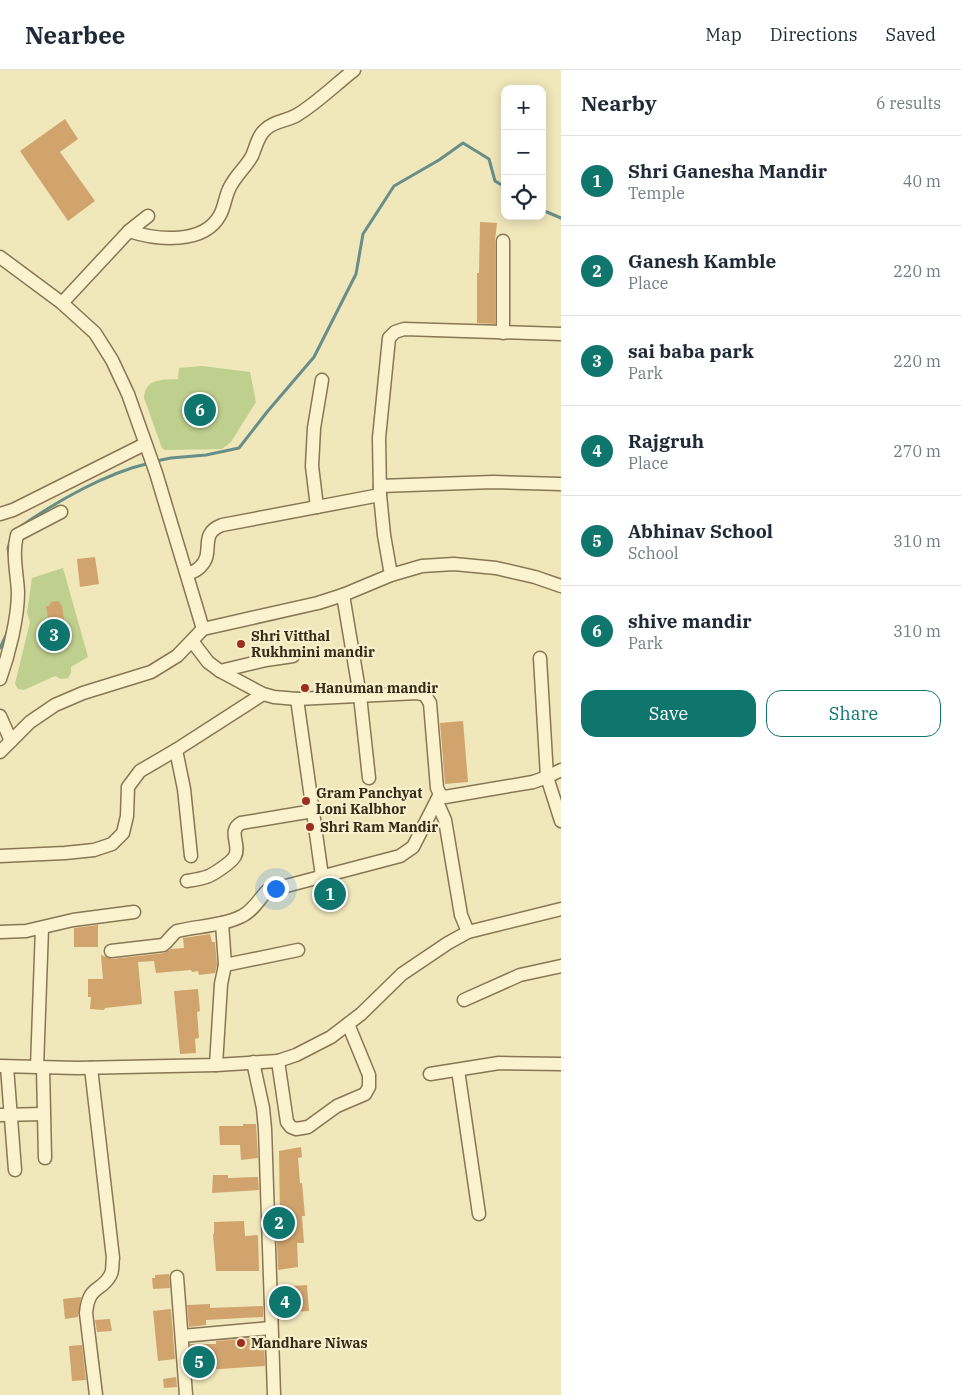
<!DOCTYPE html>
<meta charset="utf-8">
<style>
body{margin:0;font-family:"IBM Plex Serif",serif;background:#f6f6f7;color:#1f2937}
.controls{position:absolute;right:15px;top:15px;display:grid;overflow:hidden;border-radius:10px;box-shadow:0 2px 12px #0003}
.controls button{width:45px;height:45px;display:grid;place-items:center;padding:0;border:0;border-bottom:1px solid #e0e1e3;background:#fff;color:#1f2937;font:25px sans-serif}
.you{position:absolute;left:275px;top:818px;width:18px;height:18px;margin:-12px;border:4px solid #fff;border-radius:50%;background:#1a73e8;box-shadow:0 0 0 8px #1a73e833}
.badge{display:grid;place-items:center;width:32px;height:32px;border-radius:50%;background:#0f766e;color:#fff;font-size:16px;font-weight:700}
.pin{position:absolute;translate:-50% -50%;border:2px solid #fff;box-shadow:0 1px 5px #0006}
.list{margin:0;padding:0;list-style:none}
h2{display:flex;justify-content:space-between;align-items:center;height:65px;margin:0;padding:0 20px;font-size:21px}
h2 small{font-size:16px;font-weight:400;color:#747a83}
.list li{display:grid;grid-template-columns:32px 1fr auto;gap:15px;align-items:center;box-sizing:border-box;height:90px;padding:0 20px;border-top:1px solid #e0e1e3}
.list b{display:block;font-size:19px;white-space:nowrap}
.list p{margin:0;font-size:16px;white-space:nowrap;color:#747a83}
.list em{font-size:16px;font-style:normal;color:#747a83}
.actions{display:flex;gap:10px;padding:15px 20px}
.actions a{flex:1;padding:11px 0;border:1px solid #0f766e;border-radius:15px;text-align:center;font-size:18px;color:#0f766e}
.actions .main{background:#0f766e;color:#fff}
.icon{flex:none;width:28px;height:28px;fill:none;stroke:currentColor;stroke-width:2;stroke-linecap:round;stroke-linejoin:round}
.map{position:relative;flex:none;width:561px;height:1325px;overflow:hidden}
header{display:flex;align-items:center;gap:30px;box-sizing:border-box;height:70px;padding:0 25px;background:#fff;border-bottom:1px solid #e0e1e3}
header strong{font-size:24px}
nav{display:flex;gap:28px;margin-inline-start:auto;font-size:18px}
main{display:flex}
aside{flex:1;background:#fff}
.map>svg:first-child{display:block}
.green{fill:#bfcf8e}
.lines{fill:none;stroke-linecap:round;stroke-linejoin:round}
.stream{stroke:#678e89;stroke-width:3}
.building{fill:#d1a46e}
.minor-casing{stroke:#887654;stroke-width:15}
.minor{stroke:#fbf3ce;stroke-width:12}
.poi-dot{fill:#9b2e20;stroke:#f7f0ca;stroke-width:2}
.labels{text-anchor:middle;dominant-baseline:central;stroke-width:4.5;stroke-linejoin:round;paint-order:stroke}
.poi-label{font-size:14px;font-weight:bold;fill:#362b1a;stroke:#f7f0ca;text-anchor:start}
</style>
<header>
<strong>Nearbee</strong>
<nav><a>Map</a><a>Directions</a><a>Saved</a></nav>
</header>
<main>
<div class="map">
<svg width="561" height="1325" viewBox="0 0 561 1325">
<rect width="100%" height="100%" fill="#f0e7bb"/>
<g class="green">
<path d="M 202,296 L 250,302 L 256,332 L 231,372 L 222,379 L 165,380 L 162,378 L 144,328 C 145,308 162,310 178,309 L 179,298 Z"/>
<path d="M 63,498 L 88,587 L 71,597 L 71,603 L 68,608 L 61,609 L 55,606 L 24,620 L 18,619 L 15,614 L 30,552 L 27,543 L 32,508 Z"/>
</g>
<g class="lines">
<g class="stream">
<path d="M 542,140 L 561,148"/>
<path d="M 156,391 L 171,388 L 206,385 L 239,378 L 267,342 L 314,287 L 356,204 L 363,164 L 394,116 L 439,90 L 463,73 L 489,89 L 495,111 L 505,117"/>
<path d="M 20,457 C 57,431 106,403 150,393"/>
<path d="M 9,485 L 8,478 L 10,472"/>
<path d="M 0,578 L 8,561"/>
</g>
</g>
<g class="building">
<path d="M 65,49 L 78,69 L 60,82 L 95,131 L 68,151 L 20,81 Z"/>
<path d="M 480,152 L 497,153 L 495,171 L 495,254 L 477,253 L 477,203 L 479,203 Z"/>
<path d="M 95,487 L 99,514 L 80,517 L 77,489 Z"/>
<path d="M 58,531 L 62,536 L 65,557 L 50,560 L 46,536 L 49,536 L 51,532 Z"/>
<path d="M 463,651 L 468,712 L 445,714 L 440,653 Z"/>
<path d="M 98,855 L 98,877 L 74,877 L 74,858 Z"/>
<path d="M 210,864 L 212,872 L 215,872 L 217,895 L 215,903 L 199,905 L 198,901 L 192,902 L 191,900 L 156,903 L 154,891 L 138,892 L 142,934 L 105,938 L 104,940 L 90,939 L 91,927 L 88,927 L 88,909 L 103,909 L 101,885 L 112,889 L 164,883 L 171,879 L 184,878 L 183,868 Z"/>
<path d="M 198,919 L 200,941 L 197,942 L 199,968 L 195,969 L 196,983 L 180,984 L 174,921 Z"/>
<path d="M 243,1054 L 256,1054 L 258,1088 L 241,1090 L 240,1075 L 220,1075 L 219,1056 L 243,1056 Z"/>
<path d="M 301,1077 L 302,1087 L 298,1088 L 300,1113 L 302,1113 L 305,1146 L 302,1146 L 304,1173 L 297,1173 L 298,1197 L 278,1200 L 276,1147 L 280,1146 L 279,1081 Z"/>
<path d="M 213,1105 L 228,1105 L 228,1108 L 258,1107 L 259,1120 L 212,1123 Z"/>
<path d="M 244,1151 L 245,1166 L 258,1165 L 259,1201 L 216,1201 L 213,1164 L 214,1164 L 214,1152 Z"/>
<path d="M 169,1204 L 170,1218 L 153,1219 L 152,1208 L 155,1208 L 155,1205 Z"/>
<path d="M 307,1215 L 309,1241 L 292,1242 L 292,1247 L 280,1248 L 278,1217 Z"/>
<path d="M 81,1227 L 78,1247 L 65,1249 L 63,1229 Z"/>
<path d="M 210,1234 L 210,1238 L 263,1236 L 263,1247 L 206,1250 L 206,1255 L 189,1257 L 187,1235 Z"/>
<path d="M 171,1239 L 175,1289 L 158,1291 L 153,1241 Z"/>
<path d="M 110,1249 L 112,1261 L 97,1262 L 95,1250 Z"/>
<path d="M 264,1267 L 265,1296 L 192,1301 L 190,1274 L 216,1274 L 216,1271 Z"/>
<path d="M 82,1275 L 86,1310 L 72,1311 L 69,1276 Z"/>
<path d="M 176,1307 L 177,1317 L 164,1318 L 163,1309 Z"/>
</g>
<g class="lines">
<g class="minor-casing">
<g id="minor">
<path d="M 129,161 C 156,170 204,175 220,145 C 225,136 225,126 230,117 C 236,105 246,97 252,86 C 256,77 258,65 266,59 C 274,51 287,51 297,45 C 317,33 335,15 354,0"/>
<path d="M 0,187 L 62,233 L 95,263 L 112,290 L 128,324 L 156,403 L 203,559"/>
<path d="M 62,233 L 129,161 L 148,146"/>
<path d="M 503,263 L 503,171"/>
<path d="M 380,416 L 493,412 L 561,414"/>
<path d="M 317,437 L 312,396 L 314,358 L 322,310"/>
<path d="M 0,444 L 13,440 L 145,374"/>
<path d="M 187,504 C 192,502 197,501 201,496 C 215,482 198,464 222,455 L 380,425"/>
<path d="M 391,505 L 384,465 L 380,425 L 379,368 L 389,268 L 395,262 L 404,259 L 561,264"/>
<path d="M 343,525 L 360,626 L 369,708"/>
<path d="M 192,571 L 208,592 L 220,601 L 263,624 L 274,627 L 297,629 L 417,623 L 425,625 L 430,633 L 437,718 L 440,724 L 445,727 L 533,712 L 547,707 L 561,700"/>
<path d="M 540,588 L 547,707 L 561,751"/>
<path d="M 220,601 L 266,590 L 293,586"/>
<path d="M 0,609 C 9,584 18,548 18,522 C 17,503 12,484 17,465 L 61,442"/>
<path d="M 297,629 L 322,806"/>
<path d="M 0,646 L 11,671"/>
<path d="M 176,680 L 184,719 L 191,786"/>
<path d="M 0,682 L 30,652 L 55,635 L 83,623 L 151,602 L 177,586 L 203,559 L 318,533 L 343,525 L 391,505 L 422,496 L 454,494 L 496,498 L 535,507 L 561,516"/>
<path d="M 437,732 L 445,750 L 461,845 L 468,862"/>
<path d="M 0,786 L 65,783 L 94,780 L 112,774 L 123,763 L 127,746 L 128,717 L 140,701 L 176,680 L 263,624"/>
<path d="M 187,811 C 193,810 200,809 206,807 C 213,805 232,792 235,786 C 241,775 227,761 241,753 L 313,741"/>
<path d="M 0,862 L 26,861 L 73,850 L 134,842"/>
<path d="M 111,881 L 163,875 C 169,871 171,865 177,861 C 198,856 222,856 242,846 C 253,841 259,829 267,821 L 400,786 L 413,777 L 440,724"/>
<path d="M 225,895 L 298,880"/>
<path d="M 464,930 L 520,905 L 561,896"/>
<path d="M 278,991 L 287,1052 L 291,1057 L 296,1059 L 308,1057 L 337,1036 L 365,1024 L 369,1017 L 369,1005 L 348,954"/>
<path d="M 253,992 L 263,1038 L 265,1059 L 274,1325"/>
<path d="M 216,995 L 221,914 L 225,895 L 222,853"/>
<path d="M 0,996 L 77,998 L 216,995 L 278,991 L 296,985 L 331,967 L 361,944 L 402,904 L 448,873 L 468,862 L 561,839"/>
<path d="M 7,997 L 15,1100"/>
<path d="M 37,997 L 42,858"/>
<path d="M 43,998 L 45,1088"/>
<path d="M 91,998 L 113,1188 C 112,1193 113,1200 111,1204 C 102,1223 89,1213 86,1243 L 96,1325"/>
<path d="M 458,1000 L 479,1144"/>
<path d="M 430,1004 L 499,993 L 561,994"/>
<path d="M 0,1045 L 43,1044"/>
<path d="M 177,1207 L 186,1325"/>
<path d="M 182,1266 L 271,1258"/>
</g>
</g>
<use href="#minor" class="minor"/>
</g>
<g class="poi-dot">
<circle cx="241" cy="574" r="5"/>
<circle cx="305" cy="618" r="5"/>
<circle cx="306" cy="731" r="5"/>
<circle cx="310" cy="757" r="5"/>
<circle cx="241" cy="1273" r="5"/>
</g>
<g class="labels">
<g class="poi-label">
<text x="251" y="566">Shri Vitthal<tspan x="251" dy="16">Rukhmini mandir</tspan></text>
<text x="315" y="618">Hanuman mandir</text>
<text x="316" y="723">Gram Panchyat<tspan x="316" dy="16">Loni Kalbhor</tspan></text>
<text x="320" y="757">Shri Ram Mandir</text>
<text x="251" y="1273">Mandhare Niwas</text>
</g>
</g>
</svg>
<div class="controls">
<button>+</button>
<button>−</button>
<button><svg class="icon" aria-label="locate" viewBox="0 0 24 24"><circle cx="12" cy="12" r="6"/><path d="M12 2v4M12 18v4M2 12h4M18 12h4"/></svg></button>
</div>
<div class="you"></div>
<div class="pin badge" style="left:330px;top:824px">1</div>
<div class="pin badge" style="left:279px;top:1153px">2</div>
<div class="pin badge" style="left:54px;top:565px">3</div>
<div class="pin badge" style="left:285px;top:1232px">4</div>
<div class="pin badge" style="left:199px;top:1292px">5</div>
<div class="pin badge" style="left:200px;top:340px">6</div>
</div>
<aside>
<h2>Nearby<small>6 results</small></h2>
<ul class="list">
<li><span class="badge">1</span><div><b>Shri Ganesha Mandir</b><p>Temple</p></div><em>40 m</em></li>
<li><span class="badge">2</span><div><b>Ganesh Kamble</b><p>Place</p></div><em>220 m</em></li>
<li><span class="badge">3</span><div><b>sai baba park</b><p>Park</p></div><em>220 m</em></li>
<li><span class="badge">4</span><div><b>Rajgruh</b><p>Place</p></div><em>270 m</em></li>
<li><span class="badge">5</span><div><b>Abhinav School</b><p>School</p></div><em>310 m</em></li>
<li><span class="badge">6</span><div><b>shive mandir</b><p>Park</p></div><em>310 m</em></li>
</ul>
<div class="actions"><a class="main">Save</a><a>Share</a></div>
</aside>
</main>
